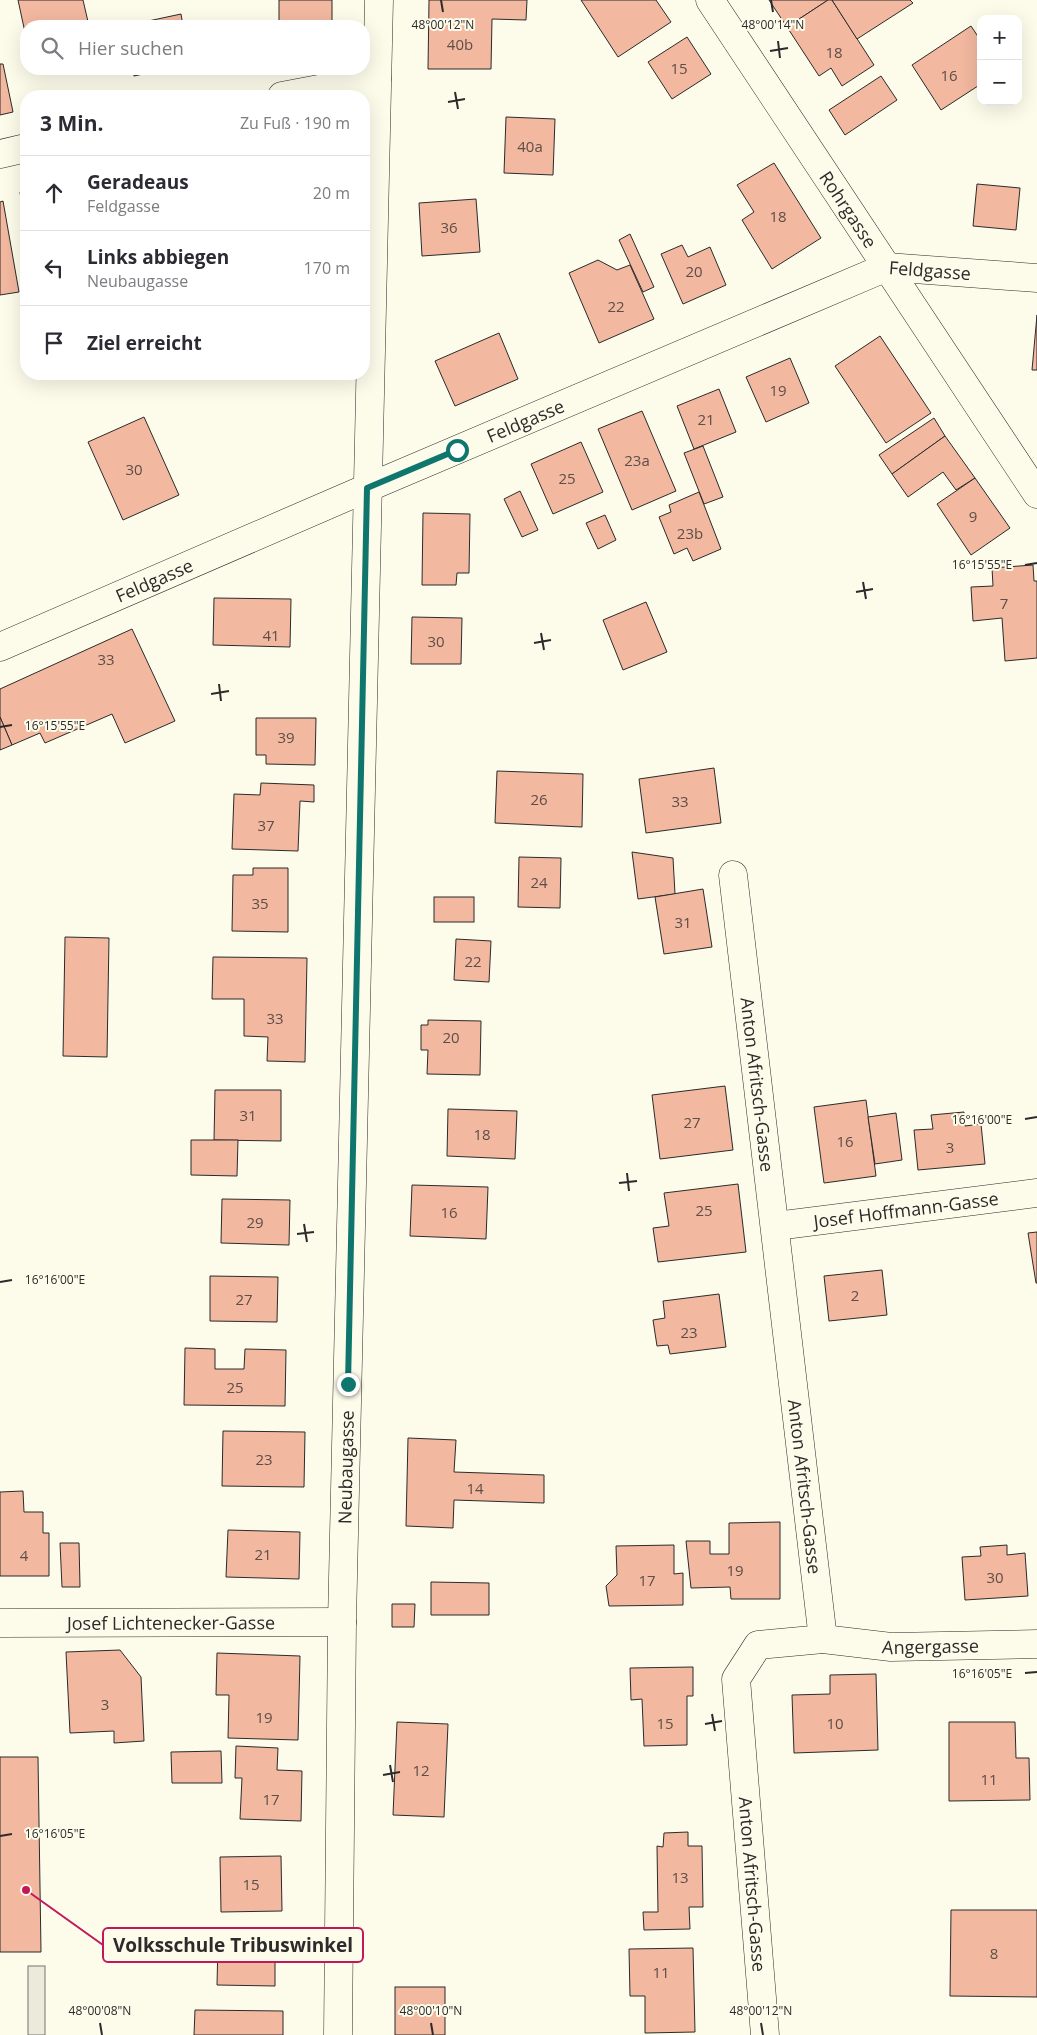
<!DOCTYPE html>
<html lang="de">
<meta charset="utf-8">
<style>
body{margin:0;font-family:"Open Sans",sans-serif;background:#f7f7f7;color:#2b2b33}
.controls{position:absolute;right:15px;top:15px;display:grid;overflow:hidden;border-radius:10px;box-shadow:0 5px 20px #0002}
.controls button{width:45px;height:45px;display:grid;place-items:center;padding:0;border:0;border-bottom:1px solid #e1e1e2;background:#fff;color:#2b2b33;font:25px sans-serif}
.stop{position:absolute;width:15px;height:15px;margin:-11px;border:4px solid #0f766e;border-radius:50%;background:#fff}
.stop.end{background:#0f766e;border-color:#fff;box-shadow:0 1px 5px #0008}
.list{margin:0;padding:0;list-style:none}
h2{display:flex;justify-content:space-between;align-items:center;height:65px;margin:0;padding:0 20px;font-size:21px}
h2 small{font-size:16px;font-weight:400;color:#7c7c81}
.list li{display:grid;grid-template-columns:32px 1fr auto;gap:15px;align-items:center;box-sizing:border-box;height:75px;padding:0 20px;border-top:1px solid #e1e1e2}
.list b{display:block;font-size:19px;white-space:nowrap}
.list p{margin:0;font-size:16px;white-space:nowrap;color:#7c7c81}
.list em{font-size:16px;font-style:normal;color:#7c7c81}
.icon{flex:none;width:28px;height:28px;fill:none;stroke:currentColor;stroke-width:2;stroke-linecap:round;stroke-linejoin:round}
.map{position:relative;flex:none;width:1037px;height:2035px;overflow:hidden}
.search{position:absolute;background:#fff;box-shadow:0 5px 20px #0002;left:20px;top:20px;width:350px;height:55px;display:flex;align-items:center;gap:12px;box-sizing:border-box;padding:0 18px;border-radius:20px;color:#7c7c81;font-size:19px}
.panel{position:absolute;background:#fff;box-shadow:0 5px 20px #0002;left:20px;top:90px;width:350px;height:290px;border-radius:20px}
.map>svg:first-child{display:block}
.grass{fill:#ecebdb;stroke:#74746e}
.building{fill:#f2b8a0;stroke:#2b2b2b}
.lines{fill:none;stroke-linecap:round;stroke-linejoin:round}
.street-casing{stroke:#2b2b2b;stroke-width:29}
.street{stroke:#fdfbea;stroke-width:28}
.route{stroke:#0f766e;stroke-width:6}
.ticks{fill:none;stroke:#2b2b2b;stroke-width:2}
.labels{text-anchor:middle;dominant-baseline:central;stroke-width:4;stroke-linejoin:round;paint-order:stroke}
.number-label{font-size:15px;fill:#5d4e48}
.street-label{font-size:18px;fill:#2b2b2b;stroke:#fdfbea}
.ticks-label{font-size:12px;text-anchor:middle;fill:#2b2b2b;stroke:#fdfbea;stroke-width:4;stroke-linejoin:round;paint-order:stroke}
.leader{fill:none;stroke:#c2185b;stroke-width:2}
.callout-dot{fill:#c2185b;stroke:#fdfbea;stroke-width:2}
.callout{fill:#fdfbea;stroke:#c2185b;stroke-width:2}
.callout-label{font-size:19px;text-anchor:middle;font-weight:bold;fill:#2b2b2b}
</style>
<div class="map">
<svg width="1037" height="2035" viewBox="0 0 1037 2035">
<rect width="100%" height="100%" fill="#fdfbea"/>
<rect class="grass" x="28" y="1966" width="17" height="69"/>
<g class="building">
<path d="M 18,0 L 83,0 L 89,26 L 26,26 L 26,37 Z"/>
<rect x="279" y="0" width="53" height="26"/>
<path d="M 429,0 L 527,0 L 526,20 L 492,19 L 491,69 L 428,69 Z"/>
<path d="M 581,0 L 656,0 L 671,22 L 618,57 Z"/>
<path d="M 769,0 L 828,0 L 787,27 Z"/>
<path d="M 828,0 L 832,0 L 874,65 L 842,86 L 831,68 L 819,76 L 787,27 Z"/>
<path d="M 832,0 L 910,0 L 913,3 L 857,39 Z"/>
<path d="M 181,14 L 183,26 L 125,26 Z"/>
<path d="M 971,26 L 981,41 L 981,84 L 941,110 L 912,65 Z"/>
<path d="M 687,37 L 711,74 L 672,99 L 648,62 Z"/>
<path d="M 0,64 L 3,64 L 13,112 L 0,115 Z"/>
<path d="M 133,69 L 166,69 L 134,76 Z"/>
<path d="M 881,76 L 897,100 L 845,135 L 829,110 Z"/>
<path d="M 506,117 L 555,119 L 553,175 L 504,173 Z"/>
<path d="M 774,163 L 821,238 L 772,269 L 742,220 L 754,212 L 737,185 Z"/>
<path d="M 977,184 L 1020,188 L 1016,230 L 973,226 Z"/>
<path d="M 26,191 L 26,232 L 20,192 Z"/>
<path d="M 476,199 L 480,252 L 422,256 L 419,203 Z"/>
<path d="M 3,201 L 19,292 L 0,295 L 0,202 Z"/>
<path d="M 630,234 L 654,287 L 643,292 L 619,240 Z"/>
<path d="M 682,245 L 688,257 L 710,247 L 726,285 L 683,304 L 661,254 Z"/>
<path d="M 598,260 L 617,270 L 630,265 L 654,319 L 599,343 L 569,273 Z"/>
<path d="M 1037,315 L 1037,370 L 1032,370 Z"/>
<path d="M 499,333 L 518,379 L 455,406 L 435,361 Z"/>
<path d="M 880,336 L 931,413 L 886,443 L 835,366 Z"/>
<path d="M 790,358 L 809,403 L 766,422 L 746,377 Z"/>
<path d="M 719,389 L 736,432 L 694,449 L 677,406 Z"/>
<path d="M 642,411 L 676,491 L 632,510 L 598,429 Z"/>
<path d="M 144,417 L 179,495 L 123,520 L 88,442 Z"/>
<path d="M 934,418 L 945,436 L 892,474 L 879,455 Z"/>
<path d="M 945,436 L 975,478 L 956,490 L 943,472 L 908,497 L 892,474 Z"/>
<path d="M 581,442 L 603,492 L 553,514 L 531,464 Z"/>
<path d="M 703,446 L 723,497 L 704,504 L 684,453 Z"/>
<path d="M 975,478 L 1010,528 L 971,555 L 937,504 Z"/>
<path d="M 520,491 L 538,530 L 522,537 L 504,499 Z"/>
<path d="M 699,492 L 721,549 L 693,561 L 687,548 L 674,554 L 659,517 L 671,512 L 669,505 Z"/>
<path d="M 423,513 L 470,514 L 469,573 L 457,573 L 456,585 L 422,585 Z"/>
<path d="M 605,515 L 616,540 L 598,549 L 586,523 Z"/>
<path d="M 1033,565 L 1034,581 L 1037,581 L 1037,658 L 1005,661 L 1002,618 L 973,621 L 971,587 L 993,586 L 992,568 Z"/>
<path d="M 214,598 L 291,599 L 290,647 L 213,645 Z"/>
<path d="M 646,602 L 667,652 L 623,670 L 603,620 Z"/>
<path d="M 412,617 L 462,618 L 461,664 L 411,664 Z"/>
<path d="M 132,629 L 175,721 L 125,743 L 112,714 L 45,743 L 40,733 L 12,745 L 0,717 L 0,689 Z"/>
<path d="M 0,717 L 12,745 L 0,750 Z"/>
<path d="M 256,718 L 316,718 L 315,765 L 266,764 L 266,755 L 256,755 Z"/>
<path d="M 714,768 L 721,823 L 646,833 L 639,779 Z"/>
<path d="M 497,771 L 583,774 L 582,827 L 495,823 Z"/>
<path d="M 261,783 L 314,785 L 314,802 L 300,801 L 298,851 L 232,849 L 234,794 L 260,795 Z"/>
<path d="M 632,852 L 673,858 L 675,894 L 638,899 Z"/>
<path d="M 519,857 L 561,858 L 560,908 L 518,907 Z"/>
<path d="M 253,868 L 288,868 L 288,932 L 232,931 L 233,875 L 253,875 Z"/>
<path d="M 703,889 L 712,947 L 664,954 L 655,897 Z"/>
<rect x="434" y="897" width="40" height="25"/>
<path d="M 65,937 L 109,938 L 107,1057 L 63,1056 Z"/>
<path d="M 456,939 L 491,941 L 489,982 L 454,980 Z"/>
<path d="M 213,957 L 307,958 L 305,1062 L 267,1061 L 268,1037 L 244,1036 L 244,999 L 212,999 Z"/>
<path d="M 428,1020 L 481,1021 L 480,1075 L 427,1074 L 428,1050 L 421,1050 L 421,1025 L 428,1025 Z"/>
<path d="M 725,1086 L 733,1150 L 660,1159 L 652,1095 Z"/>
<path d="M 215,1090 L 281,1090 L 281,1141 L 214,1140 Z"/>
<path d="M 866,1100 L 876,1176 L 824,1183 L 814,1107 Z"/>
<path d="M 448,1109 L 517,1111 L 515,1159 L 447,1156 Z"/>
<path d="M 964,1112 L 965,1126 L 981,1124 L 985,1164 L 918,1170 L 914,1130 L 933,1129 L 931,1115 Z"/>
<path d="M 896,1113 L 902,1160 L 875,1164 L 868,1117 Z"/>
<path d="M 191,1140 L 238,1140 L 237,1176 L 191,1175 Z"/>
<path d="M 738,1184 L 746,1252 L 658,1262 L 653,1228 L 669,1226 L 664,1193 Z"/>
<path d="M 412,1185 L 488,1187 L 486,1239 L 410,1236 Z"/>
<path d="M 222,1199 L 290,1200 L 289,1245 L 221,1243 Z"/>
<path d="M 1037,1232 L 1037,1283 L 1036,1283 L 1028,1233 Z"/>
<path d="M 882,1270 L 887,1315 L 829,1321 L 824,1276 Z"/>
<path d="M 210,1276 L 278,1277 L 277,1322 L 210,1321 Z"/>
<path d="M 719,1294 L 726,1347 L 670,1354 L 668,1345 L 657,1346 L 653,1320 L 665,1318 L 663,1301 Z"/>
<path d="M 185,1348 L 215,1349 L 215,1369 L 244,1369 L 245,1349 L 286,1350 L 285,1406 L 184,1405 Z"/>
<path d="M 223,1431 L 305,1432 L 304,1487 L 222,1486 Z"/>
<path d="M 408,1438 L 456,1440 L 454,1472 L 544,1475 L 544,1503 L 454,1500 L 453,1528 L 406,1526 Z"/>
<path d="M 23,1491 L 24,1512 L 43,1512 L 43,1533 L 49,1533 L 49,1576 L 0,1576 L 0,1492 Z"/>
<path d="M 780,1522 L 780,1599 L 731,1599 L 730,1587 L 691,1588 L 686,1541 L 710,1541 L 710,1554 L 729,1554 L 729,1523 Z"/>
<path d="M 228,1530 L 300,1532 L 299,1579 L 226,1577 Z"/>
<path d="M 60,1543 L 79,1543 L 80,1587 L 62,1587 Z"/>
<path d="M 674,1545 L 674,1574 L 683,1573 L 683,1605 L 609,1606 L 606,1586 L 617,1575 L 616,1546 Z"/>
<path d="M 1007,1545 L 1007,1555 L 1025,1553 L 1028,1596 L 965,1600 L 962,1557 L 981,1556 L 980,1547 Z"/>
<path d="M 431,1582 L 489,1583 L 489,1615 L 431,1615 Z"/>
<path d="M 392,1604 L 415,1604 L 414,1627 L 392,1627 Z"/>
<path d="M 120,1650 L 141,1677 L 144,1741 L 114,1743 L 114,1731 L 70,1733 L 66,1652 Z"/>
<path d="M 217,1653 L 300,1656 L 298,1740 L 228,1738 L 229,1695 L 216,1695 Z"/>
<path d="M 693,1667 L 693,1696 L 687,1696 L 687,1745 L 644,1746 L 642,1699 L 631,1700 L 630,1668 Z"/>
<path d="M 876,1674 L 878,1750 L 794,1753 L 792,1695 L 830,1694 L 830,1675 Z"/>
<path d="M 397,1722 L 448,1724 L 444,1817 L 393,1815 Z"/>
<path d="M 949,1722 L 1015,1722 L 1016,1758 L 1029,1758 L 1030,1800 L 949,1801 Z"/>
<path d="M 236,1746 L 278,1748 L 277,1770 L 302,1771 L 301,1821 L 240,1819 L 242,1778 L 235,1778 Z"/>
<path d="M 221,1751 L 222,1783 L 172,1783 L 171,1752 Z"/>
<path d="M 0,1757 L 38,1757 L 41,1952 L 0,1952 Z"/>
<path d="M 688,1832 L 688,1846 L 702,1846 L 703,1907 L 689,1907 L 690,1929 L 644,1930 L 643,1912 L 658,1912 L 657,1846 L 663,1847 L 664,1833 Z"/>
<path d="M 281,1856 L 282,1911 L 221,1912 L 220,1857 Z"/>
<path d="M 951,1910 L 1037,1910 L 1037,1997 L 950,1996 Z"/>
<path d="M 218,1943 L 275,1943 L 275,1986 L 217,1985 Z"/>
<path d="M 693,1948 L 695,2032 L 645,2033 L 645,1996 L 630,1996 L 629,1949 Z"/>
<rect x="395" y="1987" width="50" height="48"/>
<path d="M 195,2010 L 283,2011 L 283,2035 L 194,2035 Z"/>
</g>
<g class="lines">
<g class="street-casing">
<g id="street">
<path id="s1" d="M 710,0 L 1037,494"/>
<path d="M 282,96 L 377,78"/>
<path d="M 0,154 L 26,148"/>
<path id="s2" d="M 0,647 L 367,488 L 887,267 L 1037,278"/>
<path id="s3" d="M 733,875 L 823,1639 L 758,1645 L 736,1679 L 765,2035"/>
<path id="s4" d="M 776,1226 L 1037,1193"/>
<path id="s5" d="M 0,1623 L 342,1622"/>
<path id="s6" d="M 823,1639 L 891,1647 L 1037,1644"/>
<path id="s7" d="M 338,2035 L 342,1622 L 379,0"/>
</g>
</g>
<use href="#street" class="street"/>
</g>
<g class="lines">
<path class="route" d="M 348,1384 L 367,488 L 457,450"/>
</g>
<path class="ticks" d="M 441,0 L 443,12M 771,0 L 773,12M 778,41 L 780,58M 770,51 L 788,48M 455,92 L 458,109M 448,102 L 465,99M 1025,565 L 1037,563M 863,582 L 866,599M 856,592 L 873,589M 541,633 L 544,650M 534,643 L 551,640M 219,684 L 221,701M 211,694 L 229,691M 0,727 L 12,725M 1025,1119 L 1037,1117M 627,1173 L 629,1191M 619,1183 L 637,1181M 304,1224 L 307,1242M 297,1234 L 314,1232M 0,1282 L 12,1280M 1025,1673 L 1037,1672M 712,1714 L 715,1731M 705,1724 L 722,1721M 390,1765 L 393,1782M 383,1775 L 400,1772M 0,1836 L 12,1834M 100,2023 L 102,2035M 431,2023 L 433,2035M 761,2023 L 763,2035"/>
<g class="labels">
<g class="number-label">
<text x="460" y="44">40b</text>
<text x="834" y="52">18</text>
<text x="679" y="68">15</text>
<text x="949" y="75">16</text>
<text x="530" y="146">40a</text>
<text x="778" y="216">18</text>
<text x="449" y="227">36</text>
<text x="694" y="271">20</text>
<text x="616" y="306">22</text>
<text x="778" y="390">19</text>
<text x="706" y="419">21</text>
<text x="637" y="460">23a</text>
<text x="134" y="469">30</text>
<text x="567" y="478">25</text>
<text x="973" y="516">9</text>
<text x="690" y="533">23b</text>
<text x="1004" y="603">7</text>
<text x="271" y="635">41</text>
<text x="436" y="641">30</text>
<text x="106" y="659">33</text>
<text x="286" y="737">39</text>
<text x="539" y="799">26</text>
<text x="680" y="801">33</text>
<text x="266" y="825">37</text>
<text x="539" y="882">24</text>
<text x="260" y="903">35</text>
<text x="683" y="922">31</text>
<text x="473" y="961">22</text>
<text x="275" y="1018">33</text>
<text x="451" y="1037">20</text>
<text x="248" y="1115">31</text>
<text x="692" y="1122">27</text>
<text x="482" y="1134">18</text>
<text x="845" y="1141">16</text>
<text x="950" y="1147">3</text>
<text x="704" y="1210">25</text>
<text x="449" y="1212">16</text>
<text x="255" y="1222">29</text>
<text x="855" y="1295">2</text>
<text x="244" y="1299">27</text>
<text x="689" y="1332">23</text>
<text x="235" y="1387">25</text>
<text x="264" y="1459">23</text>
<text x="475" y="1488">14</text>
<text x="263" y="1554">21</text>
<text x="24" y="1555">4</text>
<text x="735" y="1570">19</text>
<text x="995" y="1577">30</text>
<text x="647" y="1580">17</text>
<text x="105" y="1704">3</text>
<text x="264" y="1717">19</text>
<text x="665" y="1723">15</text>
<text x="835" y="1723">10</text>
<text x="421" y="1770">12</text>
<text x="989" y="1779">11</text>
<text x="271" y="1799">17</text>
<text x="680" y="1877">13</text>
<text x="251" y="1884">15</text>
<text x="994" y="1953">8</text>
<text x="661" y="1972">11</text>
</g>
<g class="street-label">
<text stroke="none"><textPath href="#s1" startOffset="251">Rohrgasse</textPath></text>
<text stroke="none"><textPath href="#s2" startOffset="1008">Feldgasse</textPath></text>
<text stroke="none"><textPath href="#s2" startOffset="572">Feldgasse</textPath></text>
<text stroke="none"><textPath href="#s2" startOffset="168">Feldgasse</textPath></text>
<text stroke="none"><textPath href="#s3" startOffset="211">Anton Afritsch-Gasse</textPath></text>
<text stroke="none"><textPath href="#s4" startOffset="131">Josef Hoffmann-Gasse</textPath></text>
<text stroke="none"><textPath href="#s7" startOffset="568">Neubaugasse</textPath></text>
<text stroke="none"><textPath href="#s3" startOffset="616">Anton Afritsch-Gasse</textPath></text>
<text stroke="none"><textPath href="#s5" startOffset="171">Josef Lichtenecker-Gasse</textPath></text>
<text stroke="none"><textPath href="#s6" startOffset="108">Angergasse</textPath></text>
<text stroke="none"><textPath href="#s3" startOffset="1081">Anton Afritsch-Gasse</textPath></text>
</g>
</g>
<g class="ticks-label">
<text x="773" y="29">48°00'14"N</text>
<text x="443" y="29">48°00'12"N</text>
<text x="982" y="569">16°15'55"E</text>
<text x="55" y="730">16°15'55"E</text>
<text x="982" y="1124">16°16'00"E</text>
<text x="55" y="1284">16°16'00"E</text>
<text x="982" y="1678">16°16'05"E</text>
<text x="55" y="1838">16°16'05"E</text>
<text x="100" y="2015">48°00'08"N</text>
<text x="431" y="2015">48°00'10"N</text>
<text x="761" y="2015">48°00'12"N</text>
</g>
<path class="leader" d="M26 1890L103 1945"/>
<circle class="callout-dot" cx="26" cy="1890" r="5"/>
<rect class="callout" x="103" y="1928" width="260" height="34" rx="5"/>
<g class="callout-label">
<text x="233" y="1952">Volksschule Tribuswinkel</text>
</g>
</svg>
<div class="controls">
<button>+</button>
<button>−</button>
</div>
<div class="stop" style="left:457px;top:450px"></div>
<div class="stop end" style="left:348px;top:1384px"></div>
<div class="search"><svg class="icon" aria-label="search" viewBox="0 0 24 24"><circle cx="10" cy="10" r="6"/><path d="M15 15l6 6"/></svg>Hier suchen</div>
<section class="panel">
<h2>3 Min.<small>Zu Fuß · 190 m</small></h2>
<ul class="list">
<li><svg class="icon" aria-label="ahead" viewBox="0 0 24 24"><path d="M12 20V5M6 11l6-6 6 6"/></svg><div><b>Geradeaus</b><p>Feldgasse</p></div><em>20 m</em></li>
<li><svg class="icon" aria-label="left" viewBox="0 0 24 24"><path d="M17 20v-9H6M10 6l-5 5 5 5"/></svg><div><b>Links abbiegen</b><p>Neubaugasse</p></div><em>170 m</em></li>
<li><svg class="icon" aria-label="arrive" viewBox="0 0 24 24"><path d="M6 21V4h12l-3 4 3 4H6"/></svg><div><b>Ziel erreicht</b></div></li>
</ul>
</section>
</div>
